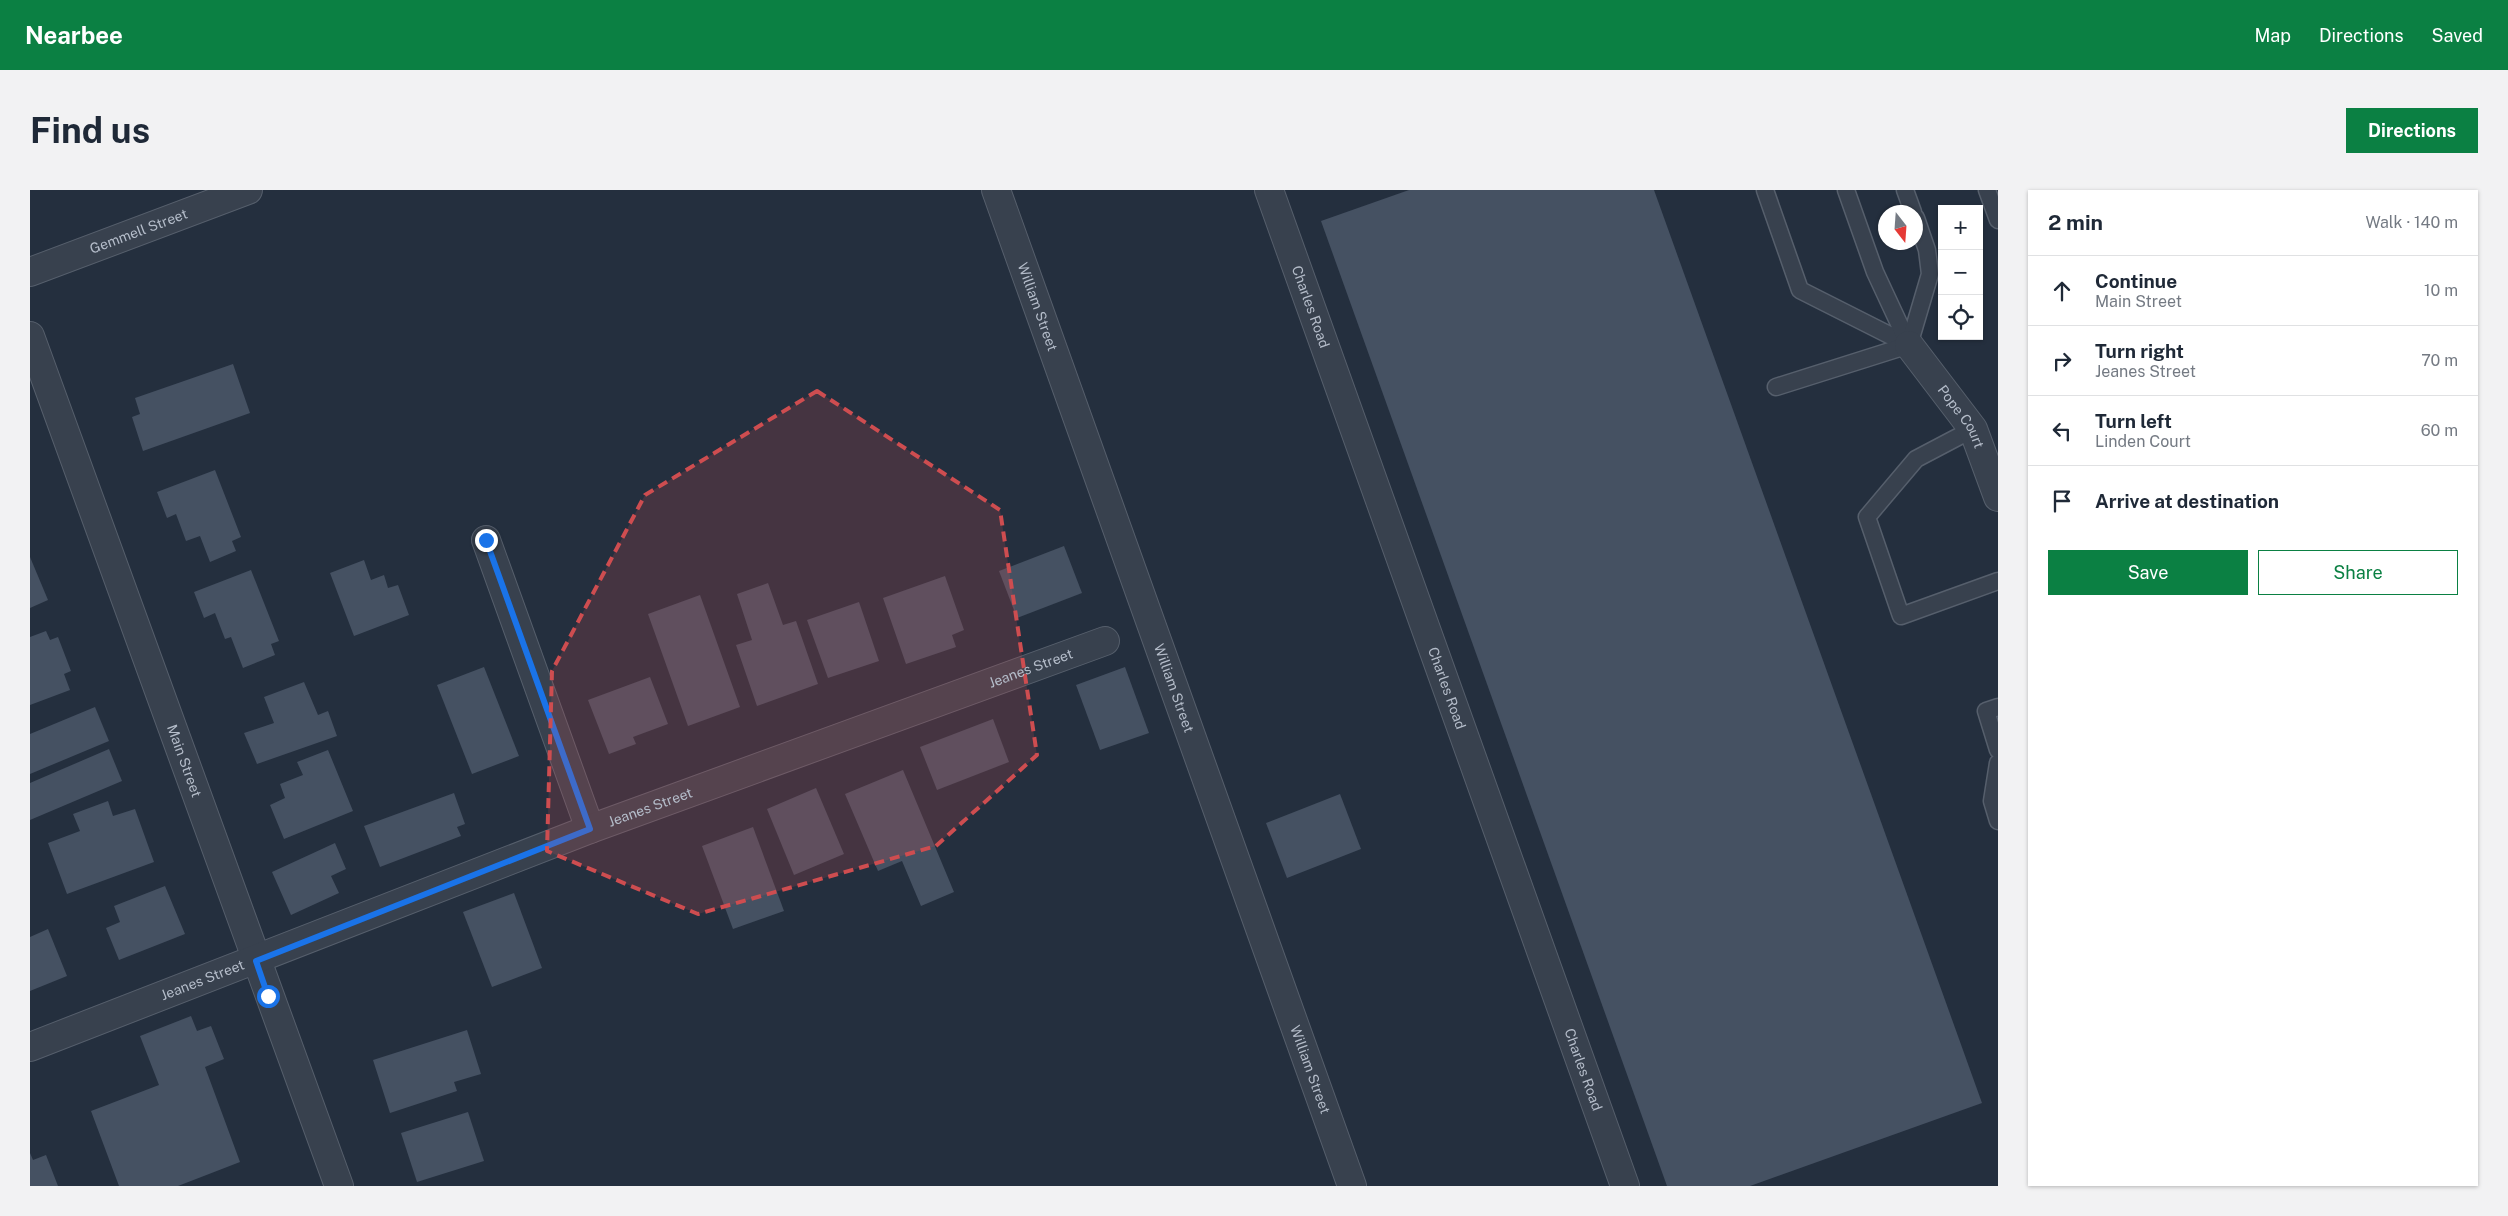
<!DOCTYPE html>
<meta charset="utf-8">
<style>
body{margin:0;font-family:"Public Sans",sans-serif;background:#f2f2f3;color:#1f2937}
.controls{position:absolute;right:15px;top:15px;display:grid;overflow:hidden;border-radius:0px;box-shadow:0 1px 4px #0004}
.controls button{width:45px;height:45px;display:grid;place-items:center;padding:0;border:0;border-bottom:1px solid #e0e1e3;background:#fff;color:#1f2937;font:25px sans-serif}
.compass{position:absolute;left:1848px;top:15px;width:45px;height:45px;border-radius:50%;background:#fff;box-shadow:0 1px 4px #0004;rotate:163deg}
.stop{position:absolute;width:15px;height:15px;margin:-11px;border:4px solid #1a73e8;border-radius:50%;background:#fff}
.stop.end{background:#1a73e8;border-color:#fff;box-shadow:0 1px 5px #0008}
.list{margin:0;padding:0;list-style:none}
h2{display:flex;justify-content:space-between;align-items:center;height:65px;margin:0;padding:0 20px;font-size:21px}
h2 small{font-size:16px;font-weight:400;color:#747a83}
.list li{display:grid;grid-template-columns:32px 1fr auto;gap:15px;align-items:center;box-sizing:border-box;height:70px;padding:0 20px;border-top:1px solid #e0e1e3}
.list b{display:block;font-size:19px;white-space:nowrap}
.list p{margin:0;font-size:16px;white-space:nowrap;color:#747a83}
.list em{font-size:16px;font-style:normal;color:#747a83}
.actions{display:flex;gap:10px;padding:15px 20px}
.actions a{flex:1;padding:11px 0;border:1px solid #0b8043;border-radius:0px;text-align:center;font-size:18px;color:#0b8043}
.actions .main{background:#0b8043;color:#fff}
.icon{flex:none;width:28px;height:28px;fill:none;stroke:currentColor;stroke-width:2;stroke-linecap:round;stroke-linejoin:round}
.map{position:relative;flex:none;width:1968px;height:996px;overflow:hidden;border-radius:0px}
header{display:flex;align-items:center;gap:30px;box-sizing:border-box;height:70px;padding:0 25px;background:#0b8043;color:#fff}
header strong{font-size:24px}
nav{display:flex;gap:28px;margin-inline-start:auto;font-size:18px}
.intro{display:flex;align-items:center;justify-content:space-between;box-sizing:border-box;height:120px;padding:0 30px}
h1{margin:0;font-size:35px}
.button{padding:12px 22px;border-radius:0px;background:#0b8043;color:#fff;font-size:18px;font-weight:700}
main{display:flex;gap:30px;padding:0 30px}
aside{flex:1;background:#fff;border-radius:0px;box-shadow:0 1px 4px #0004}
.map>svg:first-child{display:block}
.building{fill:#455162}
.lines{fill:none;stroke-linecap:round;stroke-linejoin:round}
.service-casing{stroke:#565f6c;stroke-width:19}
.minor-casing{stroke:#565f6c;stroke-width:30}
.service{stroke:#38414e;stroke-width:16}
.minor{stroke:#38414e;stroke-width:28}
.route{stroke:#1a73e8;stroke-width:6}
.marked{fill:#ce4d50;fill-opacity:0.2;stroke:#ce4d50;stroke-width:4;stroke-dasharray:10 6;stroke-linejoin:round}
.labels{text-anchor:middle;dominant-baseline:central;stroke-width:4;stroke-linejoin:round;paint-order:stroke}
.street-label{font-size:14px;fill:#b4bcc9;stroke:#1d2633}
</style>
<header>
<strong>Nearbee</strong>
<nav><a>Map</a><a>Directions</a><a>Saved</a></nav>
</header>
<div class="intro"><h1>Find us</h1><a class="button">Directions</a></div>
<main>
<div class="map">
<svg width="1968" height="996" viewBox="0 0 1968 996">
<rect width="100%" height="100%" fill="#242f3e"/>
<g class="building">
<path d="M 1379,0 L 1624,0 L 1952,913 L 1720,996 L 1637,996 L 1291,31 Z"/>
<path d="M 203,174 L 220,223 L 113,261 L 102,227 L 110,224 L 105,208 Z"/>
<path d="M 185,280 L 211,347 L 202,351 L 206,361 L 180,372 L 170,346 L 156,351 L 146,324 L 137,328 L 127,302 Z"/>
<path d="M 1034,356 L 1052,403 L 987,428 L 969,381 Z"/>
<path d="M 0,367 L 18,410 L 0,418 Z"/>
<path d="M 334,370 L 341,390 L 354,385 L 358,398 L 368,395 L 379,425 L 324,446 L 300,383 Z"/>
<path d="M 221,380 L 249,451 L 241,454 L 245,465 L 213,478 L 201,447 L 195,449 L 185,423 L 174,428 L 164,402 Z"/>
<path d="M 915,386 L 934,440 L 922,445 L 926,457 L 876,474 L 853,408 Z"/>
<path d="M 738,393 L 753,435 L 766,431 L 788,494 L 727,516 L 706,455 L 722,450 L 707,404 Z"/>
<path d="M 670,405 L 710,517 L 658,536 L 618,424 Z"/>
<path d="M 829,412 L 849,471 L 798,488 L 777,430 Z"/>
<path d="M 16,441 L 20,450 L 28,447 L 41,481 L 34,484 L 40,500 L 0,515 L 0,447 Z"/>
<path d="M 454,477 L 489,566 L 442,584 L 407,495 Z"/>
<path d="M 1095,477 L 1119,543 L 1070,560 L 1046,495 Z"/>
<path d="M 620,487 L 638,534 L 603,547 L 606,554 L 579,564 L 558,510 Z"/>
<path d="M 274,492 L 288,525 L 298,521 L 307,546 L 227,574 L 214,543 L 244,533 L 234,507 Z"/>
<path d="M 65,517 L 79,551 L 0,584 L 0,544 Z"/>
<path d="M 963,529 L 979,572 L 907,600 L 890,557 Z"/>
<path d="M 79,559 L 92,591 L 0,630 L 0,593 Z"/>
<path d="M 298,560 L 323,621 L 254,649 L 240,615 L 255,608 L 250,594 L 273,585 L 267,572 Z"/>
<path d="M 873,580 L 924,702 L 891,716 L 872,671 L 848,681 L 815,604 Z"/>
<path d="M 786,598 L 814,664 L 764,685 L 737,619 Z"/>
<path d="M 424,603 L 435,634 L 427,637 L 431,646 L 350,677 L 334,636 Z"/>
<path d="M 1310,604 L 1331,659 L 1257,688 L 1236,633 Z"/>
<path d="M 78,611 L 83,626 L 105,619 L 124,672 L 37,704 L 18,653 L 50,641 L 43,624 Z"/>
<path d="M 723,637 L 754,721 L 703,739 L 672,656 Z"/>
<path d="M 305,653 L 316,679 L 301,686 L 309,703 L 261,725 L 242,682 Z"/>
<path d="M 135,696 L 155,744 L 89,770 L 76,738 L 90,732 L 84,716 Z"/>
<path d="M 484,703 L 512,778 L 462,797 L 433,722 Z"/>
<path d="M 18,739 L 37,786 L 0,801 L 0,747 Z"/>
<path d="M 161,826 L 167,841 L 181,836 L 194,869 L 175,877 L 210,972 L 148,996 L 89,996 L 61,921 L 129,895 L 110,846 Z"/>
<path d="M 437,840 L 451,884 L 424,892 L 427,901 L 360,923 L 343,870 Z"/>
<path d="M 438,922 L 454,971 L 387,992 L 371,943 Z"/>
<path d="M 0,963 L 3,970 L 16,965 L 28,996 L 0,996 Z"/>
</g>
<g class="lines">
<g class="service-casing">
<g id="service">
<path d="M 1735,0 L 1770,100 L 1879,155"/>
<path d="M 1816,0 L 1845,82 L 1879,155"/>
<path d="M 1875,0 L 1883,22"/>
<path d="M 1957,0 L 1968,30"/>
<path d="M 1879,155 L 1900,84 L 1897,60 L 1886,28"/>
<path d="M 1746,197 L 1879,155"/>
<path d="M 1943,239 L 1886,269 L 1837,327 L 1871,426 L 1968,391"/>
<path d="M 1968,517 L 1956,521 L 1968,560"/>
<path d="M 1968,573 L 1962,611 L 1968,631"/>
</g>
</g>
<g class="minor-casing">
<g id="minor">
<path id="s1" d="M 966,0 L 1322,996"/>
<path id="s2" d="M 1239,0 L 1595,996"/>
<path id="s3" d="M 0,82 L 218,0"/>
<path id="s4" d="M 0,146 L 309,996"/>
<path id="s5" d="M 1879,155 L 1943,239 L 1968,307"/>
<path d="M 456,350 L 560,639"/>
<path id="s6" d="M 0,857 L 560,639 L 1075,451"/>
</g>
</g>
<use href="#service" class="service"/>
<use href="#minor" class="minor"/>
</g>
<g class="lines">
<path class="route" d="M 238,806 L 226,771 L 560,639 L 456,350"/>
</g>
<path class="marked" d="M 787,201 L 970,320 L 1007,565 L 906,656 L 668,724 L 517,661 L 522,481 L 615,305 Z"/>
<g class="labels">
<g class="street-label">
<text stroke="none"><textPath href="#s3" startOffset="116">Gemmell Street</textPath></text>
<text stroke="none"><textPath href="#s1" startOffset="124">William Street</textPath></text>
<text stroke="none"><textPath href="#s2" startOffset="124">Charles Road</textPath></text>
<text stroke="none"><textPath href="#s5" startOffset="89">Pope Court</textPath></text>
<text stroke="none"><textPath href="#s6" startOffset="1070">Jeanes Street</textPath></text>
<text stroke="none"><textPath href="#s1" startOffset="529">William Street</textPath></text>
<text stroke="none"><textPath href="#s2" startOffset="529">Charles Road</textPath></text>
<text stroke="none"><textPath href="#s4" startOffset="452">Main Street</textPath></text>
<text stroke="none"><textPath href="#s6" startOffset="665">Jeanes Street</textPath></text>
<text stroke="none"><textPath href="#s6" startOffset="185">Jeanes Street</textPath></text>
<text stroke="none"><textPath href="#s1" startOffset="934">William Street</textPath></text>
<text stroke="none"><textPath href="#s2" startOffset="934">Charles Road</textPath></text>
</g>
</g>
</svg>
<div class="controls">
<button>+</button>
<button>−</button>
<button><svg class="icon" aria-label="locate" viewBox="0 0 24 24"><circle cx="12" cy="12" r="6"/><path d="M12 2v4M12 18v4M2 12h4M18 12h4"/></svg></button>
</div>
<svg class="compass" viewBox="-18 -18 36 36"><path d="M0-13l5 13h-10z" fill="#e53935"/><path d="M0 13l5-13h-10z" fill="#747a83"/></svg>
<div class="stop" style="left:238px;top:806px"></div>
<div class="stop end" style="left:456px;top:350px"></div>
</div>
<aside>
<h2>2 min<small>Walk · 140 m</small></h2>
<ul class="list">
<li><svg class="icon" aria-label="ahead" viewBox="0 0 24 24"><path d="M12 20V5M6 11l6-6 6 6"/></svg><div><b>Continue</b><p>Main Street</p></div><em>10 m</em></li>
<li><svg class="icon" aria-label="right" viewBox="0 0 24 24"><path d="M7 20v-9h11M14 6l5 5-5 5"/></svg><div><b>Turn right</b><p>Jeanes Street</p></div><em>70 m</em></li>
<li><svg class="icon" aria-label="left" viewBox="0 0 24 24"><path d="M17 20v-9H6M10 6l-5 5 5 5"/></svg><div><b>Turn left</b><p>Linden Court</p></div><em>60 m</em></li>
<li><svg class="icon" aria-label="arrive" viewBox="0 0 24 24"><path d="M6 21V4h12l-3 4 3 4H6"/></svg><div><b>Arrive at destination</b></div></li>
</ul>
<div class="actions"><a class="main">Save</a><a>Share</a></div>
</aside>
</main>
